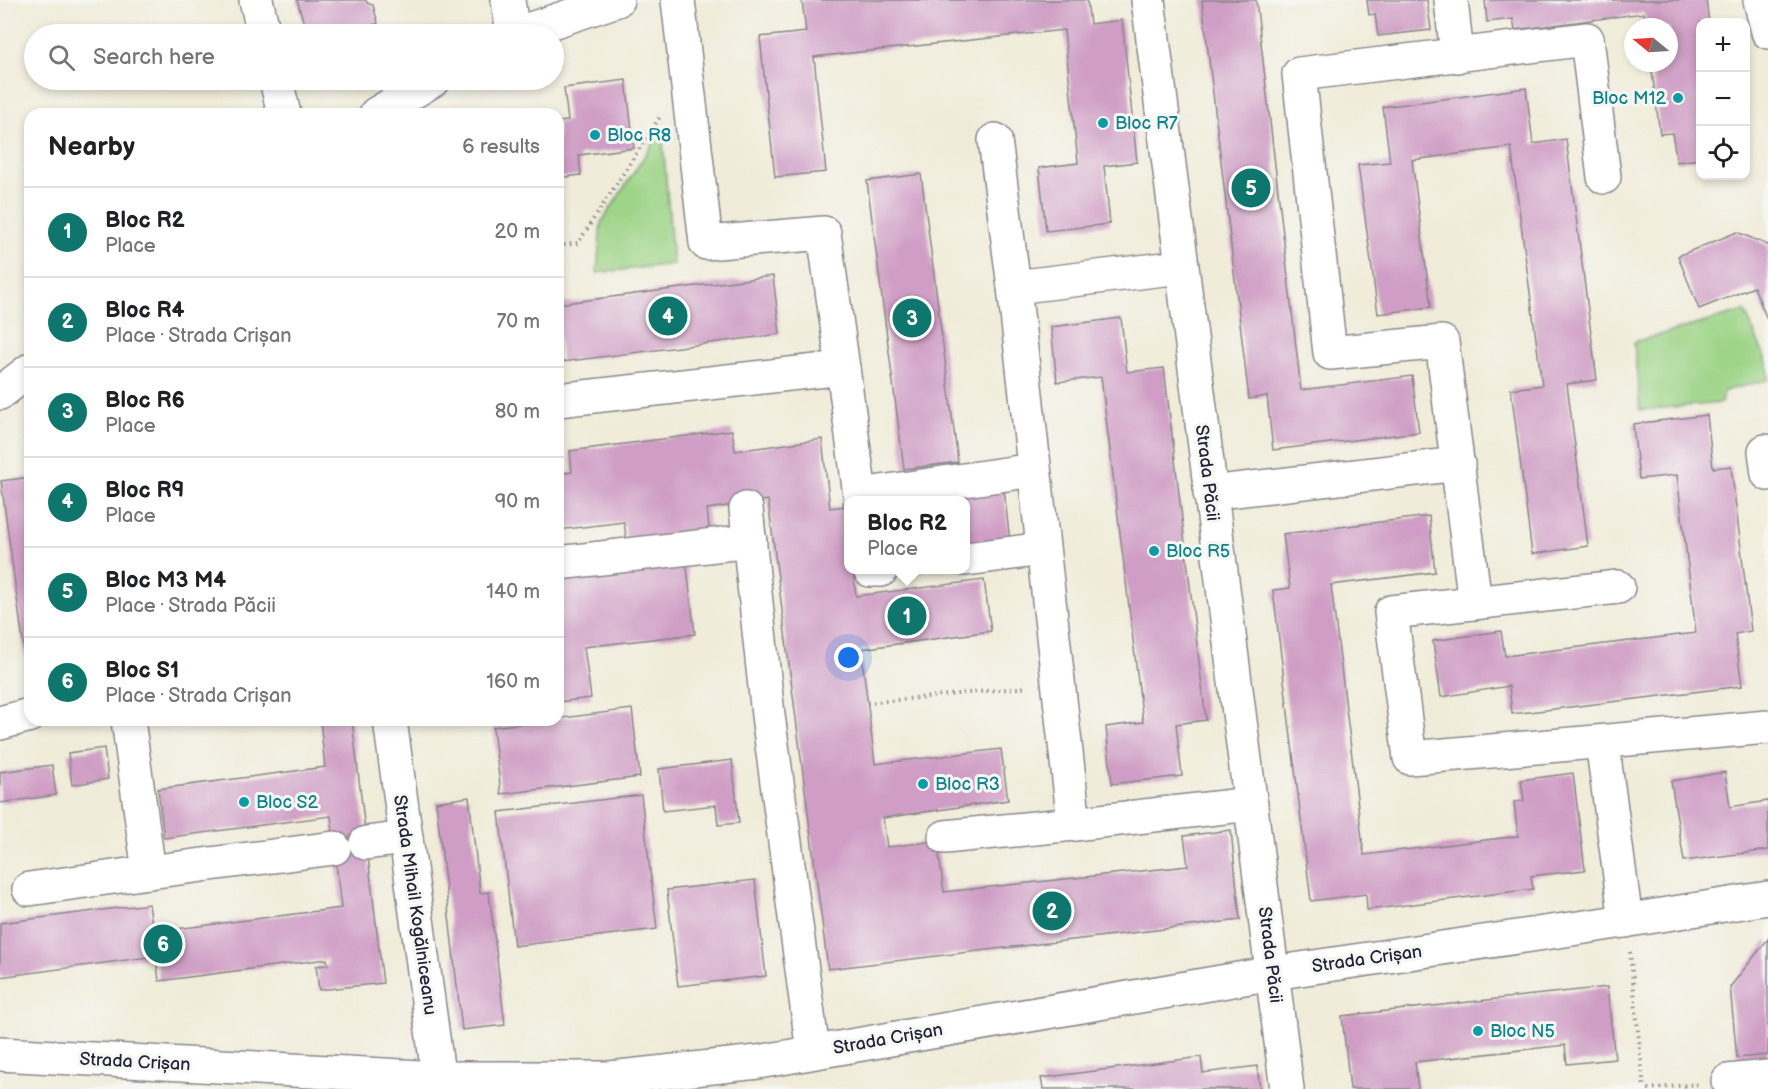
<!DOCTYPE html>
<meta charset="utf-8">
<style>
body{margin:0;font-family:"Balsamiq Sans",sans-serif;background:#f2f2f2;color:#202124}
.controls{position:absolute;right:18px;top:18px;display:grid;overflow:hidden;border-radius:12px;box-shadow:0 3px 9px #0003}
.controls button{width:54px;height:54px;display:grid;place-items:center;padding:0;border:0;border-bottom:2px solid #e0e0e0;background:#fff;color:#202124;font:30px sans-serif}
.compass{position:absolute;left:1624px;top:18px;width:54px;height:54px;border-radius:50%;background:#fff;box-shadow:0 3px 9px #0003;rotate:288deg}
.you{position:absolute;left:849px;top:658px;width:21px;height:21px;margin:-15px;border:4px solid #fff;border-radius:50%;background:#1a73e8;box-shadow:0 0 0 9px #1a73e833}
.badge{display:grid;place-items:center;width:39px;height:39px;border-radius:50%;background:#0f766e;color:#fff;font-size:20px;font-weight:700}
.pin{position:absolute;translate:-50% -50%;border:3px solid #fff;box-shadow:0 2px 6px #0006}
.popup{position:absolute;left:844px;top:496px;width:126px;height:78px;box-sizing:border-box;display:grid;place-content:center;border-radius:12px;background:#fff;filter:drop-shadow(0 2px 4px #0005);font-size:20px;white-space:nowrap;color:#757577}
.popup b{font-size:22px;color:#202124}
.popup::after{content:'';position:absolute;left:50%;top:100%;margin-left:-12px;border:12px solid transparent;border-top-color:#fff}
.list{margin:0;padding:0;list-style:none}
h2{display:flex;justify-content:space-between;align-items:center;height:78px;margin:0;padding:0 24px;font-size:26px}
h2 small{font-size:20px;font-weight:400;color:#757577}
.list li{display:grid;grid-template-columns:39px 1fr auto;gap:18px;align-items:center;box-sizing:border-box;height:90px;padding:0 24px;border-top:2px solid #e0e0e0}
.list b{display:block;font-size:22px;white-space:nowrap}
.list p{margin:0;font-size:20px;white-space:nowrap;color:#757577}
.list em{font-size:20px;font-style:normal;color:#757577}
.icon{flex:none;width:33px;height:33px;fill:none;stroke:currentColor;stroke-width:2;stroke-linecap:round;stroke-linejoin:round}
.map{position:relative;flex:none;width:1768px;height:1089px;overflow:hidden}
.search{position:absolute;background:#fff;box-shadow:0 3px 9px #0003;left:24px;top:24px;width:540px;height:66px;display:flex;align-items:center;gap:15px;box-sizing:border-box;padding:0 21px;border-radius:33px;color:#757577;font-size:22px}
.panel{position:absolute;background:#fff;box-shadow:0 3px 9px #0003;left:24px;top:108px;width:540px;height:618px;border-radius:18px}
.map>svg:first-child{display:block}
.green{fill:#9dd487;stroke:#607b61;stroke-width:1.5}
.building{fill:#cf9dc5}
.lines{fill:none;stroke-linecap:round;stroke-linejoin:round}
.minor-casing{stroke:#89878a;stroke-width:36}
.major-casing{stroke:#89878a;stroke-width:36}
.path{stroke:#89878a;stroke-width:4;stroke-dasharray:1.5 4.5;stroke-linecap:butt}
.minor{stroke:#fff;stroke-width:33}
.major{stroke:#fff;stroke-width:33}
.culture-dot{fill:#0f9aa8;stroke:#f6f6f2;stroke-width:2}
.labels{text-anchor:middle;dominant-baseline:central;stroke-width:6;stroke-linejoin:round;paint-order:stroke}
.culture-label{font-size:18px;fill:#0d838f;stroke:#f6f6f2;text-anchor:start}
.street-label{font-size:18px;fill:#22223b;stroke:#f6f6f2}
</style>
<div class="map">
<svg width="1768" height="1089" viewBox="0 0 1768 1089">
<rect width="100%" height="100%" fill="#f6f6f2"/>
<filter id="ink" filterUnits="userSpaceOnUse"><feTurbulence type="fractalNoise" baseFrequency=".0167" numOctaves="2"/><feDisplacementMap in="SourceGraphic" scale="12" xChannelSelector="R" yChannelSelector="G"/><feConvolveMatrix kernelMatrix="1 2 1 2 8 2 1 2 1" color-interpolation-filters="sRGB"/></filter>
<filter id="wash" filterUnits="userSpaceOnUse"><feTurbulence type="fractalNoise" baseFrequency=".008" numOctaves="4" result="noise"/><feDisplacementMap in="SourceGraphic" scale="24" xChannelSelector="R" yChannelSelector="G"/><feGaussianBlur stdDeviation="1.35" result="paint"/><feColorMatrix in="noise" values="0 0 0 0 0 0 0 0 0 0 0 0 0 0 0 0 0 1.4 0 .05"/><feComposite in="paint" operator="in"/></filter>
<g filter="url(#wash)">
<rect width="100%" height="100%" fill="#f0ecd9"/>
<g class="green">
<path d="M 662,129 L 673,264 L 597,273 L 601,223 Z"/>
<path d="M 1745,311 L 1768,365 L 1768,380 L 1724,391 L 1721,403 L 1640,410 L 1634,342 Z"/>
</g>
<g id="blocks">
<g class="building">
<path d="M 297,0 L 366,0 L 367,3 L 373,5 L 378,23 L 373,25 L 375,33 L 307,34 Z"/>
<path d="M 802,0 L 1087,0 L 1090,24 L 1122,20 L 1137,162 L 1104,166 L 1110,224 L 1046,231 L 1039,168 L 1078,163 L 1064,30 L 814,57 L 826,172 L 775,177 L 760,37 L 806,32 Z"/>
<path d="M 1202,0 L 1256,0 L 1301,390 L 1412,376 L 1419,432 L 1273,450 L 1267,396 L 1249,399 Z"/>
<path d="M 1367,0 L 1427,0 L 1431,30 L 1378,36 L 1375,14 L 1369,15 Z"/>
<path d="M 1485,0 L 1706,0 L 1709,22 L 1700,22 L 1700,159 L 1677,162 L 1672,133 L 1660,134 L 1651,63 L 1669,63 L 1669,27 L 1646,27 L 1644,13 L 1515,30 L 1513,19 L 1487,22 Z"/>
<path d="M 626,80 L 634,148 L 579,155 L 581,175 L 558,178 L 558,122 L 568,121 L 564,88 Z"/>
<path d="M 1526,88 L 1533,144 L 1566,139 L 1597,380 L 1567,384 L 1588,546 L 1532,554 L 1511,389 L 1542,385 L 1511,147 L 1412,160 L 1431,307 L 1378,314 L 1358,165 L 1390,162 L 1383,107 Z"/>
<path d="M 921,174 L 958,462 L 904,469 L 867,181 Z"/>
<path d="M 1737,232 L 1768,245 L 1768,322 L 1754,287 L 1699,309 L 1678,256 Z"/>
<path d="M 773,276 L 780,334 L 562,362 L 558,329 L 558,304 Z"/>
<path d="M 1121,318 L 1127,372 L 1164,368 L 1206,720 L 1176,724 L 1182,776 L 1112,784 L 1106,727 L 1143,722 L 1101,377 L 1057,382 L 1051,327 Z"/>
<path d="M 1707,415 L 1713,468 L 1731,466 L 1751,631 L 1735,634 L 1742,686 L 1512,714 L 1509,686 L 1441,697 L 1433,641 L 1501,631 L 1505,656 L 1696,633 L 1677,475 L 1639,479 L 1633,424 Z"/>
<path d="M 732,430 L 735,451 L 822,439 L 830,508 L 845,506 L 848,535 L 848,570 L 853,570 L 856,596 L 984,580 L 991,631 L 861,649 L 875,764 L 1001,749 L 1008,800 L 883,818 L 887,847 L 937,841 L 944,892 L 1188,866 L 1184,836 L 1231,830 L 1240,920 L 828,969 L 768,500 L 707,509 L 710,537 L 627,547 L 624,522 L 558,530 L 558,474 L 572,472 L 570,451 Z"/>
<path d="M 30,477 L 30,686 L 29,686 L 1,481 Z"/>
<path d="M 1004,489 L 1010,543 L 966,548 L 966,500 L 915,500 Z"/>
<path d="M 1429,516 L 1435,572 L 1331,585 L 1364,855 L 1518,836 L 1514,802 L 1524,801 L 1521,780 L 1573,773 L 1585,870 L 1531,876 L 1533,889 L 1367,910 L 1366,894 L 1311,901 L 1273,590 L 1290,588 L 1283,534 Z"/>
<path d="M 686,560 L 695,634 L 584,647 L 591,698 L 558,702 L 558,575 Z"/>
<path d="M 632,709 L 640,777 L 501,794 L 493,727 Z"/>
<path d="M 320,720 L 352,720 L 383,983 L 319,990 L 316,966 L 328,965 L 327,959 L 159,981 L 156,956 L 0,977 L 0,923 L 149,904 L 153,932 L 341,908 L 331,816 L 164,838 L 158,789 L 325,767 Z"/>
<path d="M 104,748 L 108,779 L 72,785 L 68,753 Z"/>
<path d="M 732,760 L 739,823 L 718,825 L 716,805 L 663,811 L 659,769 Z"/>
<path d="M 52,765 L 56,795 L 0,803 L 0,772 Z"/>
<path d="M 1725,772 L 1730,807 L 1768,801 L 1768,850 L 1684,861 L 1671,781 Z"/>
<path d="M 641,795 L 657,929 L 514,946 L 499,812 Z"/>
<path d="M 469,797 L 480,893 L 489,892 L 505,1025 L 462,1030 L 436,802 Z"/>
<path d="M 755,880 L 766,976 L 678,986 L 667,890 Z"/>
<path d="M 1768,939 L 1768,1055 L 1737,1058 L 1730,987 Z"/>
<path d="M 1607,987 L 1615,1059 L 1567,1064 L 1565,1045 L 1415,1062 L 1418,1089 L 1350,1089 L 1342,1016 Z"/>
<path d="M 1201,1057 L 1203,1073 L 1257,1066 L 1260,1089 L 1043,1089 L 1041,1078 Z"/>
</g>
</g>
</g>
<g filter="url(#ink)">
<use href="#blocks" fill-opacity="0" stroke="#89878a" stroke-width="1.5"/>
<g class="lines">
<g class="minor-casing">
<g id="minor">
<path d="M 256,0 L 264,34"/>
<path d="M 508,0 L 513,34"/>
<path d="M 1148,0 L 1287,1089"/>
<path d="M 1451,0 L 1457,56"/>
<path d="M 516,34 L 617,0"/>
<path d="M 276,80 L 284,114"/>
<path d="M 376,114 L 433,80"/>
<path d="M 995,140 L 1014,287"/>
<path d="M 1181,267 L 1014,287 L 1074,824 L 1251,804"/>
<path d="M 843,368 L 860,495"/>
<path d="M 0,393 L 30,370"/>
<path d="M 558,400 L 843,368 L 824,233 L 706,243 L 678,0"/>
<path d="M 1765,451 L 1768,474"/>
<path d="M 1210,493 L 1458,464"/>
<path d="M 860,500 L 860,495 L 1034,470"/>
<path d="M 746,509 L 768,715 L 813,1052"/>
<path d="M 966,559 L 1043,549"/>
<path d="M 558,563 L 750,541"/>
<path d="M 870,570 L 881,570"/>
<path d="M 1618,587 L 1391,612 L 1410,758 L 1768,727"/>
<path d="M 1475,603 L 1442,342 L 1330,353 L 1299,74 L 1587,39 L 1604,177"/>
<path d="M 390,720 L 440,1089"/>
<path d="M 0,723 L 30,715"/>
<path d="M 1602,742 L 1626,921"/>
<path d="M 945,837 L 1074,824"/>
<path d="M 366,843 L 406,838"/>
<path d="M 149,872 L 334,848"/>
<path d="M 29,889 L 149,872 L 128,720"/>
<path d="M 0,1054 L 439,1078 L 610,1078 L 758,1062 L 1273,973 L 1592,926 L 1768,898"/>
<path d="M 1728,1081 L 1768,1077"/>
</g>
</g>
<g class="major-casing">
<path id="major" d="M 1760,0 L 1768,32"/>
</g>
<g class="path">
<path d="M 558,246 L 578,243 L 660,117"/>
<path d="M 867,703 L 1028,687"/>
<path d="M 1630,952 L 1644,1089"/>
<path d="M 1648,1089 L 1698,1084"/>
</g>
<use href="#minor" class="minor"/>
<use href="#major" class="major"/>
</g>
</g>
<g class="culture-dot">
<circle cx="1678" cy="98" r="6"/>
<circle cx="1103" cy="123" r="6"/>
<circle cx="595" cy="135" r="6"/>
<circle cx="1154" cy="551" r="6"/>
<circle cx="923" cy="784" r="6"/>
<circle cx="244" cy="802" r="6"/>
<circle cx="1478" cy="1031" r="6"/>
</g>
<g class="labels">
<g class="culture-label">
<text x="1666" y="98" text-anchor="end">Bloc M12</text>
<text x="1115" y="123">Bloc R7</text>
<text x="607" y="135">Bloc R8</text>
<text x="1166" y="551">Bloc R5</text>
<text x="935" y="784">Bloc R3</text>
<text x="256" y="802">Bloc S2</text>
<text x="1490" y="1031">Bloc N5</text>
</g>
<g class="street-label">
<text transform="translate(1207 473) rotate(83)">Strada Păcii</text>
<text transform="translate(415 905) rotate(82)">Strada Mihail Kogălniceanu</text>
<text transform="translate(1270 955) rotate(83)">Strada Păcii</text>
<text transform="translate(1367 959) rotate(-8)">Strada Crișan</text>
<text transform="translate(888 1039) rotate(-10)">Strada Crișan</text>
<text transform="translate(135 1062) rotate(3)">Strada Crișan</text>
</g>
</g>
</svg>
<div class="controls">
<button>+</button>
<button>−</button>
<button><svg class="icon" aria-label="locate" viewBox="0 0 24 24"><circle cx="12" cy="12" r="6"/><path d="M12 2v4M12 18v4M2 12h4M18 12h4"/></svg></button>
</div>
<svg class="compass" viewBox="-18 -18 36 36"><path d="M0-13l5 13h-10z" fill="#e53935"/><path d="M0 13l5-13h-10z" fill="#757577"/></svg>
<div class="you"></div>
<div class="pin badge" style="left:907px;top:616px">1</div>
<div class="popup"><b>Bloc R2</b>Place</div>
<div class="pin badge" style="left:1052px;top:911px">2</div>
<div class="pin badge" style="left:912px;top:318px">3</div>
<div class="pin badge" style="left:668px;top:316px">4</div>
<div class="pin badge" style="left:1251px;top:188px">5</div>
<div class="pin badge" style="left:163px;top:944px">6</div>
<div class="search"><svg class="icon" aria-label="search" viewBox="0 0 24 24"><circle cx="10" cy="10" r="6"/><path d="M15 15l6 6"/></svg>Search here</div>
<section class="panel">
<h2>Nearby<small>6 results</small></h2>
<ul class="list">
<li><span class="badge">1</span><div><b>Bloc R2</b><p>Place</p></div><em>20 m</em></li>
<li><span class="badge">2</span><div><b>Bloc R4</b><p>Place · Strada Crișan</p></div><em>70 m</em></li>
<li><span class="badge">3</span><div><b>Bloc R6</b><p>Place</p></div><em>80 m</em></li>
<li><span class="badge">4</span><div><b>Bloc R9</b><p>Place</p></div><em>90 m</em></li>
<li><span class="badge">5</span><div><b>Bloc M3 M4</b><p>Place · Strada Păcii</p></div><em>140 m</em></li>
<li><span class="badge">6</span><div><b>Bloc S1</b><p>Place · Strada Crișan</p></div><em>160 m</em></li>
</ul>
</section>
</div>
